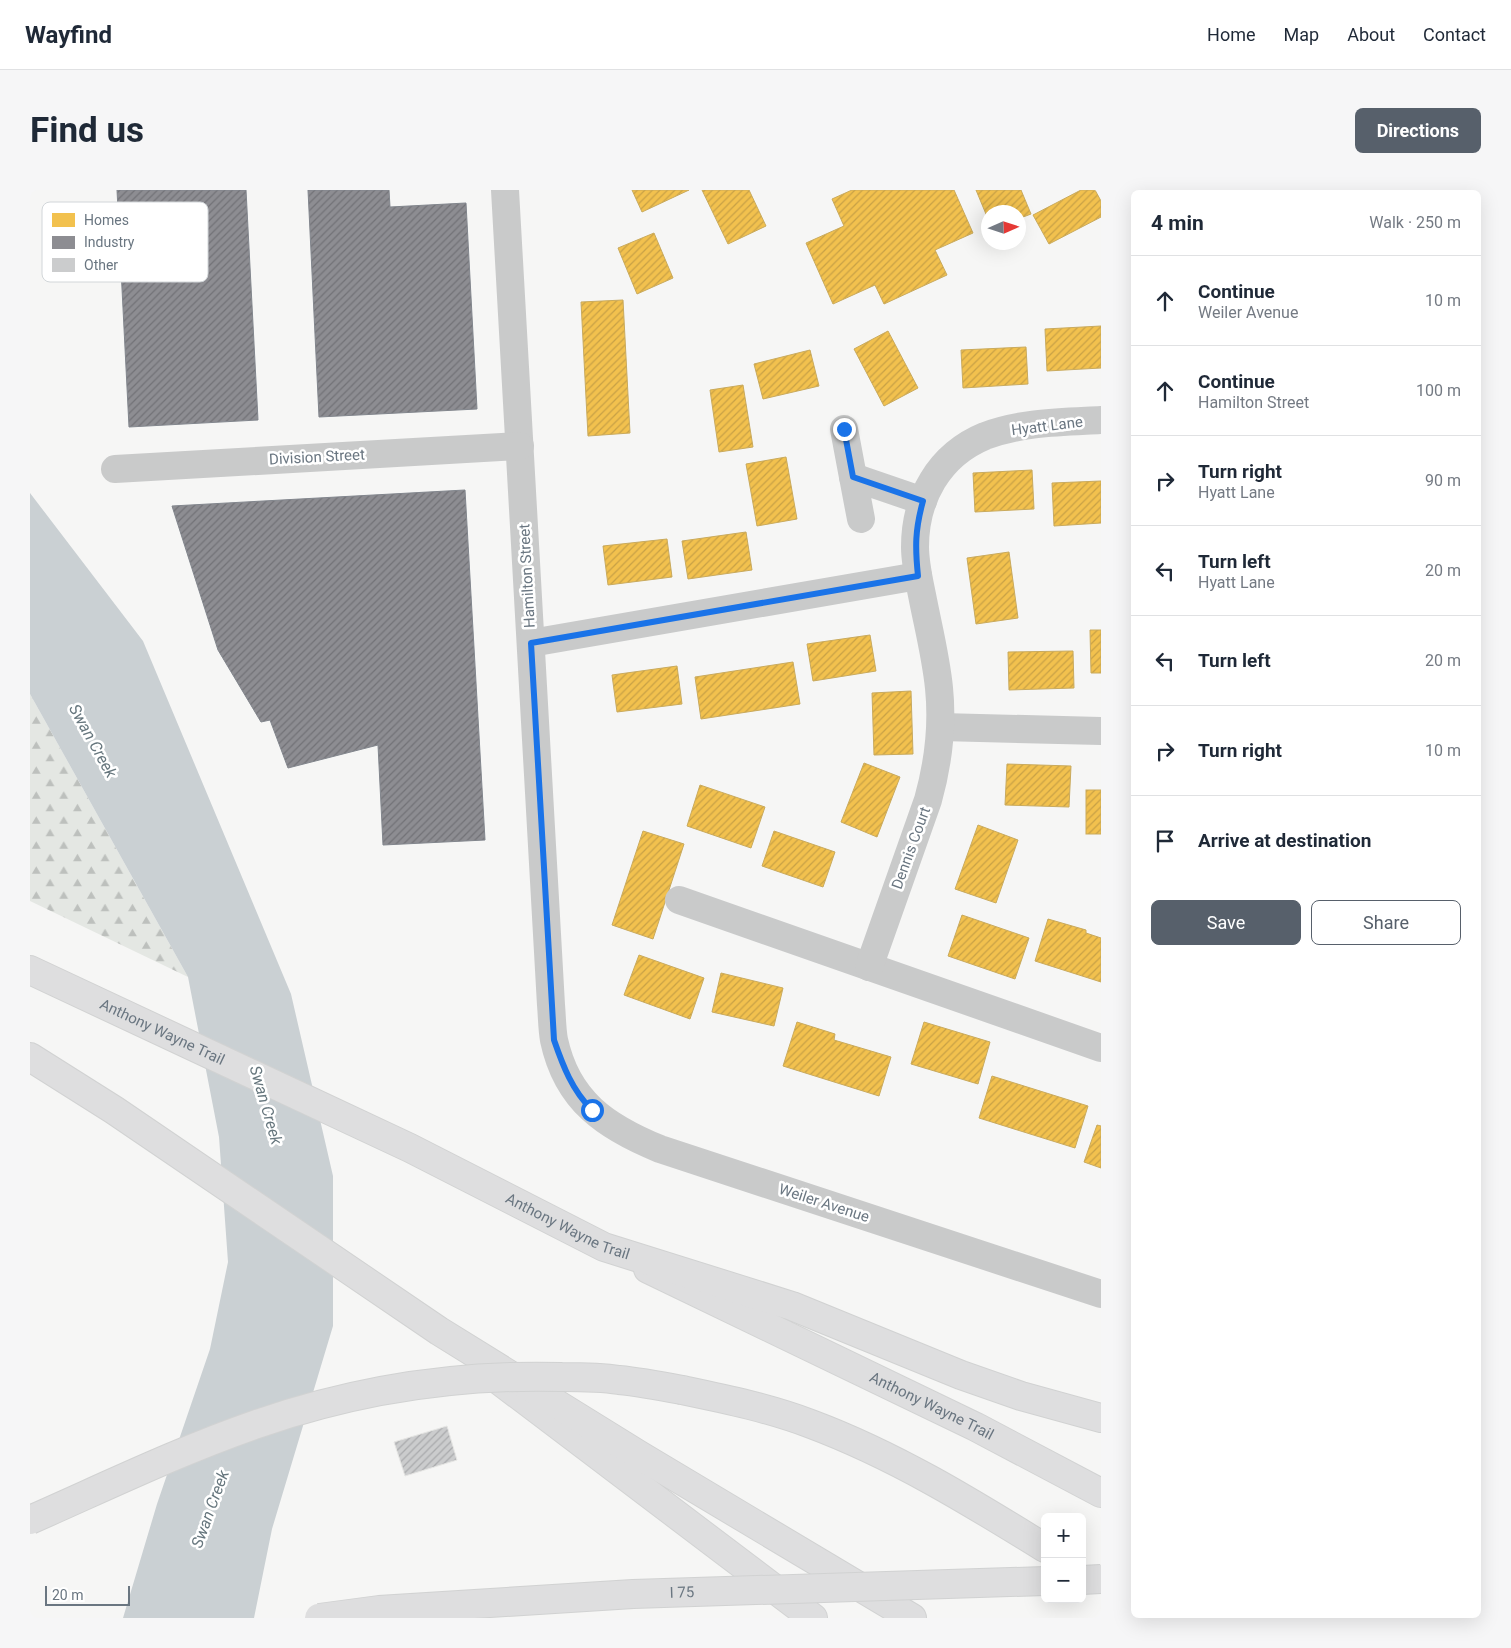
<!DOCTYPE html>
<meta charset="utf-8">
<style>
body{margin:0;font-family:Roboto,sans-serif;background:#f6f6f7;color:#1f2937}
.controls{position:absolute;right:15px;bottom:15px;display:grid;overflow:hidden;border-radius:8px;box-shadow:0 5px 20px #0002}
.controls button{width:45px;height:45px;display:grid;place-items:center;padding:0;border:0;border-bottom:1px solid #e0e1e3;background:#fff;color:#1f2937;font:25px sans-serif}
.compass{position:absolute;left:951px;top:15px;width:45px;height:45px;border-radius:50%;background:#fff;box-shadow:0 5px 20px #0002;rotate:87deg}
.scale{position:absolute;left:15px;bottom:12px;width:85px;box-sizing:border-box;padding-left:5px;border:2px solid #6a7681;border-top:0;font-size:14px;line-height:18px;white-space:nowrap;color:#6a7681;-webkit-text-stroke:4px #fff;paint-order:stroke}
.stop{position:absolute;width:15px;height:15px;margin:-11px;border:4px solid #1a73e8;border-radius:50%;background:#fff}
.stop.end{background:#1a73e8;border-color:#fff;box-shadow:0 1px 5px #0008}
.list{margin:0;padding:0;list-style:none}
h2{display:flex;justify-content:space-between;align-items:center;height:65px;margin:0;padding:0 20px;font-size:21px}
h2 small{font-size:16px;font-weight:400;color:#747a83}
.list li{display:grid;grid-template-columns:32px 1fr auto;gap:15px;align-items:center;box-sizing:border-box;height:90px;padding:0 20px;border-top:1px solid #e0e1e3}
.list b{display:block;font-size:19px;white-space:nowrap}
.list p{margin:0;font-size:16px;white-space:nowrap;color:#747a83}
.list em{font-size:16px;font-style:normal;color:#747a83}
.actions{display:flex;gap:10px;padding:15px 20px}
.actions a{flex:1;padding:11px 0;border:1px solid #57606b;border-radius:8px;text-align:center;font-size:18px;color:#57606b}
.actions .main{background:#57606b;color:#fff}
.icon{flex:none;width:28px;height:28px;fill:none;stroke:currentColor;stroke-width:2;stroke-linecap:round;stroke-linejoin:round}
.map{position:relative;flex:none;width:1071px;height:1428px;overflow:hidden;border-radius:8px}
header{display:flex;align-items:center;gap:30px;box-sizing:border-box;height:70px;padding:0 25px;background:#fff;border-bottom:1px solid #e0e1e3}
header strong{font-size:24px}
nav{display:flex;gap:28px;margin-inline-start:auto;font-size:18px}
.intro{display:flex;align-items:center;justify-content:space-between;box-sizing:border-box;height:120px;padding:0 30px}
h1{margin:0;font-size:35px}
.button{padding:12px 22px;border-radius:8px;background:#57606b;color:#fff;font-size:18px;font-weight:700}
main{display:flex;gap:30px;padding:0 30px}
aside{flex:1;background:#fff;border-radius:8px;box-shadow:0 5px 20px #0002}
.map>svg:first-child{display:block}
.forest{fill:url(#forest-firs)}
.water{fill:#cad0d3}
.homes{fill:url(#homes-hatch);stroke:#c9aa5d}
.industry{fill:url(#industry-hatch);stroke:#82868d}
.building{fill:url(#building-hatch);stroke:#e6e6e4}
.lines{fill:none;stroke-linecap:round;stroke-linejoin:round}
.major-casing{stroke:#d2d3d3;stroke-width:30}
.highway-casing{stroke:#d1d2d2;stroke-width:30}
.minor{stroke:#c9caca;stroke-width:28}
.major{stroke:#dededf;stroke-width:28}
.highway{stroke:#dededf;stroke-width:28}
.highway-bridge-casing{stroke:#d1d2d2;stroke-width:30;stroke-linecap:butt}
.highway-bridge{stroke:#dededf;stroke-width:28}
.route{stroke:#1a73e8;stroke-width:6}
.labels{text-anchor:middle;dominant-baseline:central;stroke-width:5;stroke-linejoin:round;paint-order:stroke}
.street-label{font-size:15px;fill:#6a7681;stroke:#fff}
.water-label{font-size:16px;font-style:italic;fill:#66767d;stroke:#fff}
.key{fill:#fff;stroke:#d2d6d9;stroke-width:1}
.key-label{font-size:14px;fill:#6a7681}
</style>
<header>
<strong>Wayfind</strong>
<nav><a>Home</a><a>Map</a><a>About</a><a>Contact</a></nav>
</header>
<div class="intro"><h1>Find us</h1><a class="button">Directions</a></div>
<main>
<div class="map">
<svg width="1071" height="1428" viewBox="0 0 1071 1428">
<defs>
<pattern id="forest-firs" width="22" height="20" patternUnits="userSpaceOnUse" patternTransform="scale(1.25)"><rect width="22" height="20" fill="#e4e7e3"/><path d="M5 1l3.5 6h-7zM16 11l3.5 6h-7z" fill="#bdc0bd"/></pattern>
<pattern id="homes-hatch" width="6" height="6" patternUnits="userSpaceOnUse" patternTransform="scale(1.25)"><rect width="6" height="6" fill="#f2c14e"/><path d="M-1 1l2-2M0 6l6-6M5 7l2-2" fill="none" stroke="#c8a146"/></pattern>
<pattern id="industry-hatch" width="6" height="6" patternUnits="userSpaceOnUse" patternTransform="scale(1.25)"><rect width="6" height="6" fill="#8d8d92"/><path d="M-1 1l2-2M0 6l6-6M5 7l2-2" fill="none" stroke="#727277"/></pattern>
<pattern id="building-hatch" width="6" height="6" patternUnits="userSpaceOnUse" patternTransform="scale(1.25)"><rect width="6" height="6" fill="#cbcccd"/><path d="M-1 1l2-2M0 6l6-6M5 7l2-2" fill="none" stroke="#a9aaac"/></pattern>
</defs>
<rect width="100%" height="100%" fill="#f6f6f5"/>
<path class="forest" d="M 0,504 L 158,787 L 0,711 Z"/>
<path class="water" d="M 0,303 L 113,451 L 261,804 L 303,986 L 303,1136 L 242,1339 L 224,1428 L 93,1428 L 127,1314 L 180,1159 L 198,1072 L 189,947 L 158,787 L 0,504 Z"/>
<g class="homes">
<path d="M 602,0 L 659,0 L 612,22 Z"/>
<path d="M 672,0 L 719,0 L 736,36 L 698,54 Z"/>
<path d="M 822,0 L 924,0 L 943,43 L 905,60 L 917,85 L 854,114 L 845,95 L 803,114 L 776,53 L 814,36 L 802,9 Z"/>
<path d="M 946,0 L 991,0 L 1001,24 L 988,29 L 988,22 L 958,22 L 958,29 Z"/>
<path d="M 1051,0 L 1065,0 L 1071,11 L 1071,27 L 1019,54 L 1003,25 Z"/>
<path d="M 624,43 L 643,88 L 607,104 L 588,58 Z"/>
<path d="M 593,110 L 600,243 L 558,246 L 551,112 Z"/>
<path d="M 1071,136 L 1071,178 L 1017,181 L 1015,139 Z"/>
<path d="M 858,141 L 888,198 L 854,216 L 824,159 Z"/>
<path d="M 996,157 L 998,194 L 933,198 L 931,160 Z"/>
<path d="M 780,160 L 789,196 L 733,209 L 724,174 Z"/>
<path d="M 713,195 L 723,257 L 689,262 L 680,200 Z"/>
<path d="M 756,267 L 767,329 L 727,336 L 716,274 Z"/>
<path d="M 1002,280 L 1004,319 L 945,322 L 943,283 Z"/>
<path d="M 1071,291 L 1071,333 L 1024,336 L 1022,293 Z"/>
<path d="M 716,342 L 722,380 L 658,389 L 652,351 Z"/>
<path d="M 637,349 L 642,387 L 578,395 L 573,356 Z"/>
<path d="M 979,362 L 988,428 L 946,434 L 937,368 Z"/>
<path d="M 1060,440 L 1071,440 L 1071,483 L 1061,483 Z"/>
<path d="M 840,445 L 846,481 L 783,491 L 777,454 Z"/>
<path d="M 1043,461 L 1044,498 L 979,500 L 978,462 Z"/>
<path d="M 763,472 L 770,514 L 671,529 L 665,487 Z"/>
<path d="M 647,476 L 652,514 L 587,522 L 582,485 Z"/>
<path d="M 881,501 L 883,564 L 844,565 L 842,503 Z"/>
<path d="M 834,573 L 870,587 L 847,647 L 811,632 Z"/>
<path d="M 977,574 L 1041,576 L 1039,617 L 975,615 Z"/>
<path d="M 670,595 L 735,617 L 721,658 L 657,636 Z"/>
<rect x="1056" y="600" width="15" height="44"/>
<path d="M 948,635 L 988,650 L 966,713 L 925,699 Z"/>
<path d="M 613,641 L 654,654 L 623,749 L 582,735 Z"/>
<path d="M 744,641 L 805,662 L 793,697 L 732,676 Z"/>
<path d="M 932,725 L 999,748 L 985,789 L 918,766 Z"/>
<path d="M 1018,729 L 1056,740 L 1056,743 L 1071,748 L 1071,792 L 1005,771 Z"/>
<path d="M 609,765 L 674,788 L 660,829 L 594,805 Z"/>
<path d="M 691,783 L 753,798 L 744,836 L 682,822 Z"/>
<path d="M 767,832 L 805,844 L 804,850 L 861,867 L 849,906 L 753,876 Z"/>
<path d="M 894,832 L 960,852 L 948,894 L 881,874 Z"/>
<path d="M 962,886 L 1058,916 L 1045,958 L 949,928 Z"/>
<path d="M 1067,935 L 1071,936 L 1071,978 L 1054,972 Z"/>
</g>
<g class="industry">
<path d="M 87,0 L 216,0 L 228,230 L 99,237 Z"/>
<path d="M 278,0 L 359,0 L 360,17 L 436,13 L 447,219 L 289,227 Z"/>
<path d="M 435,300 L 455,650 L 353,655 L 348,555 L 258,578 L 240,530 L 231,532 L 188,460 L 142,316 Z"/>
</g>
<path class="building" d="M 417,1236 L 427,1270 L 375,1286 L 364,1252 Z"/>
<g class="lines">
<g class="major-casing">
<g id="major">
<path id="s1" d="M 618,1079 L 946,1237 L 1071,1303"/>
<path d="M 470,1191 L 783,1428"/>
</g>
</g>
<g class="highway-casing">
<g id="highway">
<path id="s2" d="M 0,780 L 380,958 L 574,1057 L 762,1116 L 931,1185 L 991,1206 L 1071,1228"/>
<path d="M 0,867 L 84,920 L 409,1141 L 609,1265 L 882,1428"/>
<path d="M 652,1200 C 695,1209 739,1218 781,1234 C 864,1265 939,1311 1015,1358"/>
</g>
</g>
<g class="minor">
<path d="M 475,0 L 521,815 C 522,826 522,839 524,850 C 537,911 576,937 630,959 L 1071,1104"/>
<path d="M 814,239 L 823,287"/>
<path d="M 85,279 L 490,256"/>
<path d="M 831,329 L 823,287 L 893,311"/>
<path d="M 501,453 L 888,386"/>
<path d="M 911,537 L 1071,541"/>
<path d="M 649,710 L 1071,858"/>
<path d="M 839,777 L 898,610 C 908,574 913,537 909,498 C 906,467 898,436 892,405 C 889,390 885,373 885,357 C 885,308 909,265 955,246 C 992,232 1033,232 1071,230"/>
</g>
<use href="#major" class="major"/>
<use href="#highway" class="highway"/>
<g class="highway-bridge-casing">
<g id="highway-bridge">
<path d="M 0,1330 C 75,1297 149,1261 227,1234 C 325,1200 428,1184 532,1187 C 551,1187 570,1187 589,1190 C 610,1192 631,1196 652,1200"/>
<path d="M 1052,1390 L 1071,1389"/>
<path id="s3" d="M 289,1428 L 349,1420 L 603,1404 L 1015,1391"/>
</g>
</g>
<use href="#highway-bridge" class="highway-bridge"/>
</g>
<g class="lines">
<path class="route" d="M 562,920 C 542,900 533,876 524,850 L 501,453 L 888,386 C 885,357 885,340 893,311 L 823,287 L 814,239"/>
</g>
<g class="labels">
<g class="street-label">
<text transform="translate(1017 236) rotate(-7)">Hyatt Lane</text>
<text transform="translate(287 267) rotate(-3)">Division Street</text>
<text transform="translate(497 386) rotate(-93)">Hamilton Street</text>
<text transform="translate(881 658) rotate(-70)">Dennis Court</text>
<text stroke="none"><textPath href="#s2" startOffset="146">Anthony Wayne Trail</textPath></text>
<text transform="translate(794 1013) rotate(18)">Weiler Avenue</text>
<text stroke="none"><textPath href="#s2" startOffset="596">Anthony Wayne Trail</textPath></text>
<text stroke="none"><textPath href="#s1" startOffset="315">Anthony Wayne Trail</textPath></text>
<text stroke="none"><textPath href="#s3" startOffset="364">I 75</textPath></text>
</g>
<g class="water-label">
<text transform="translate(63 551) rotate(61)">Swan Creek</text>
<text transform="translate(236 915) rotate(74)">Swan Creek</text>
<text transform="translate(180 1319) rotate(-70)">Swan Creek</text>
</g>
</g>
<rect x="12" y="12" width="166" height="80" rx="8" class="key"/>
<rect x="22" y="23" width="23" height="14" fill="#f2c14e"/>
<rect x="22" y="46" width="23" height="13" fill="#8d8d92"/>
<rect x="22" y="68" width="23" height="14" fill="#cbcccd"/>
<g class="key-label">
<text x="54" y="35">Homes</text>
<text x="54" y="57">Industry</text>
<text x="54" y="80">Other</text>
</g>
</svg>
<div class="controls">
<button>+</button>
<button>−</button>
</div>
<svg class="compass" viewBox="-18 -18 36 36"><path d="M0-13l5 13h-10z" fill="#e53935"/><path d="M0 13l5-13h-10z" fill="#747a83"/></svg>
<div class="scale">20 m</div>
<div class="stop" style="left:562px;top:920px"></div>
<div class="stop end" style="left:814px;top:239px"></div>
</div>
<aside>
<h2>4 min<small>Walk · 250 m</small></h2>
<ul class="list">
<li><svg class="icon" aria-label="ahead" viewBox="0 0 24 24"><path d="M12 20V5M6 11l6-6 6 6"/></svg><div><b>Continue</b><p>Weiler Avenue</p></div><em>10 m</em></li>
<li><svg class="icon" aria-label="ahead" viewBox="0 0 24 24"><path d="M12 20V5M6 11l6-6 6 6"/></svg><div><b>Continue</b><p>Hamilton Street</p></div><em>100 m</em></li>
<li><svg class="icon" aria-label="right" viewBox="0 0 24 24"><path d="M7 20v-9h11M14 6l5 5-5 5"/></svg><div><b>Turn right</b><p>Hyatt Lane</p></div><em>90 m</em></li>
<li><svg class="icon" aria-label="left" viewBox="0 0 24 24"><path d="M17 20v-9H6M10 6l-5 5 5 5"/></svg><div><b>Turn left</b><p>Hyatt Lane</p></div><em>20 m</em></li>
<li><svg class="icon" aria-label="left" viewBox="0 0 24 24"><path d="M17 20v-9H6M10 6l-5 5 5 5"/></svg><div><b>Turn left</b></div><em>20 m</em></li>
<li><svg class="icon" aria-label="right" viewBox="0 0 24 24"><path d="M7 20v-9h11M14 6l5 5-5 5"/></svg><div><b>Turn right</b></div><em>10 m</em></li>
<li><svg class="icon" aria-label="arrive" viewBox="0 0 24 24"><path d="M6 21V4h12l-3 4 3 4H6"/></svg><div><b>Arrive at destination</b></div></li>
</ul>
<div class="actions"><a class="main">Save</a><a>Share</a></div>
</aside>
</main>
